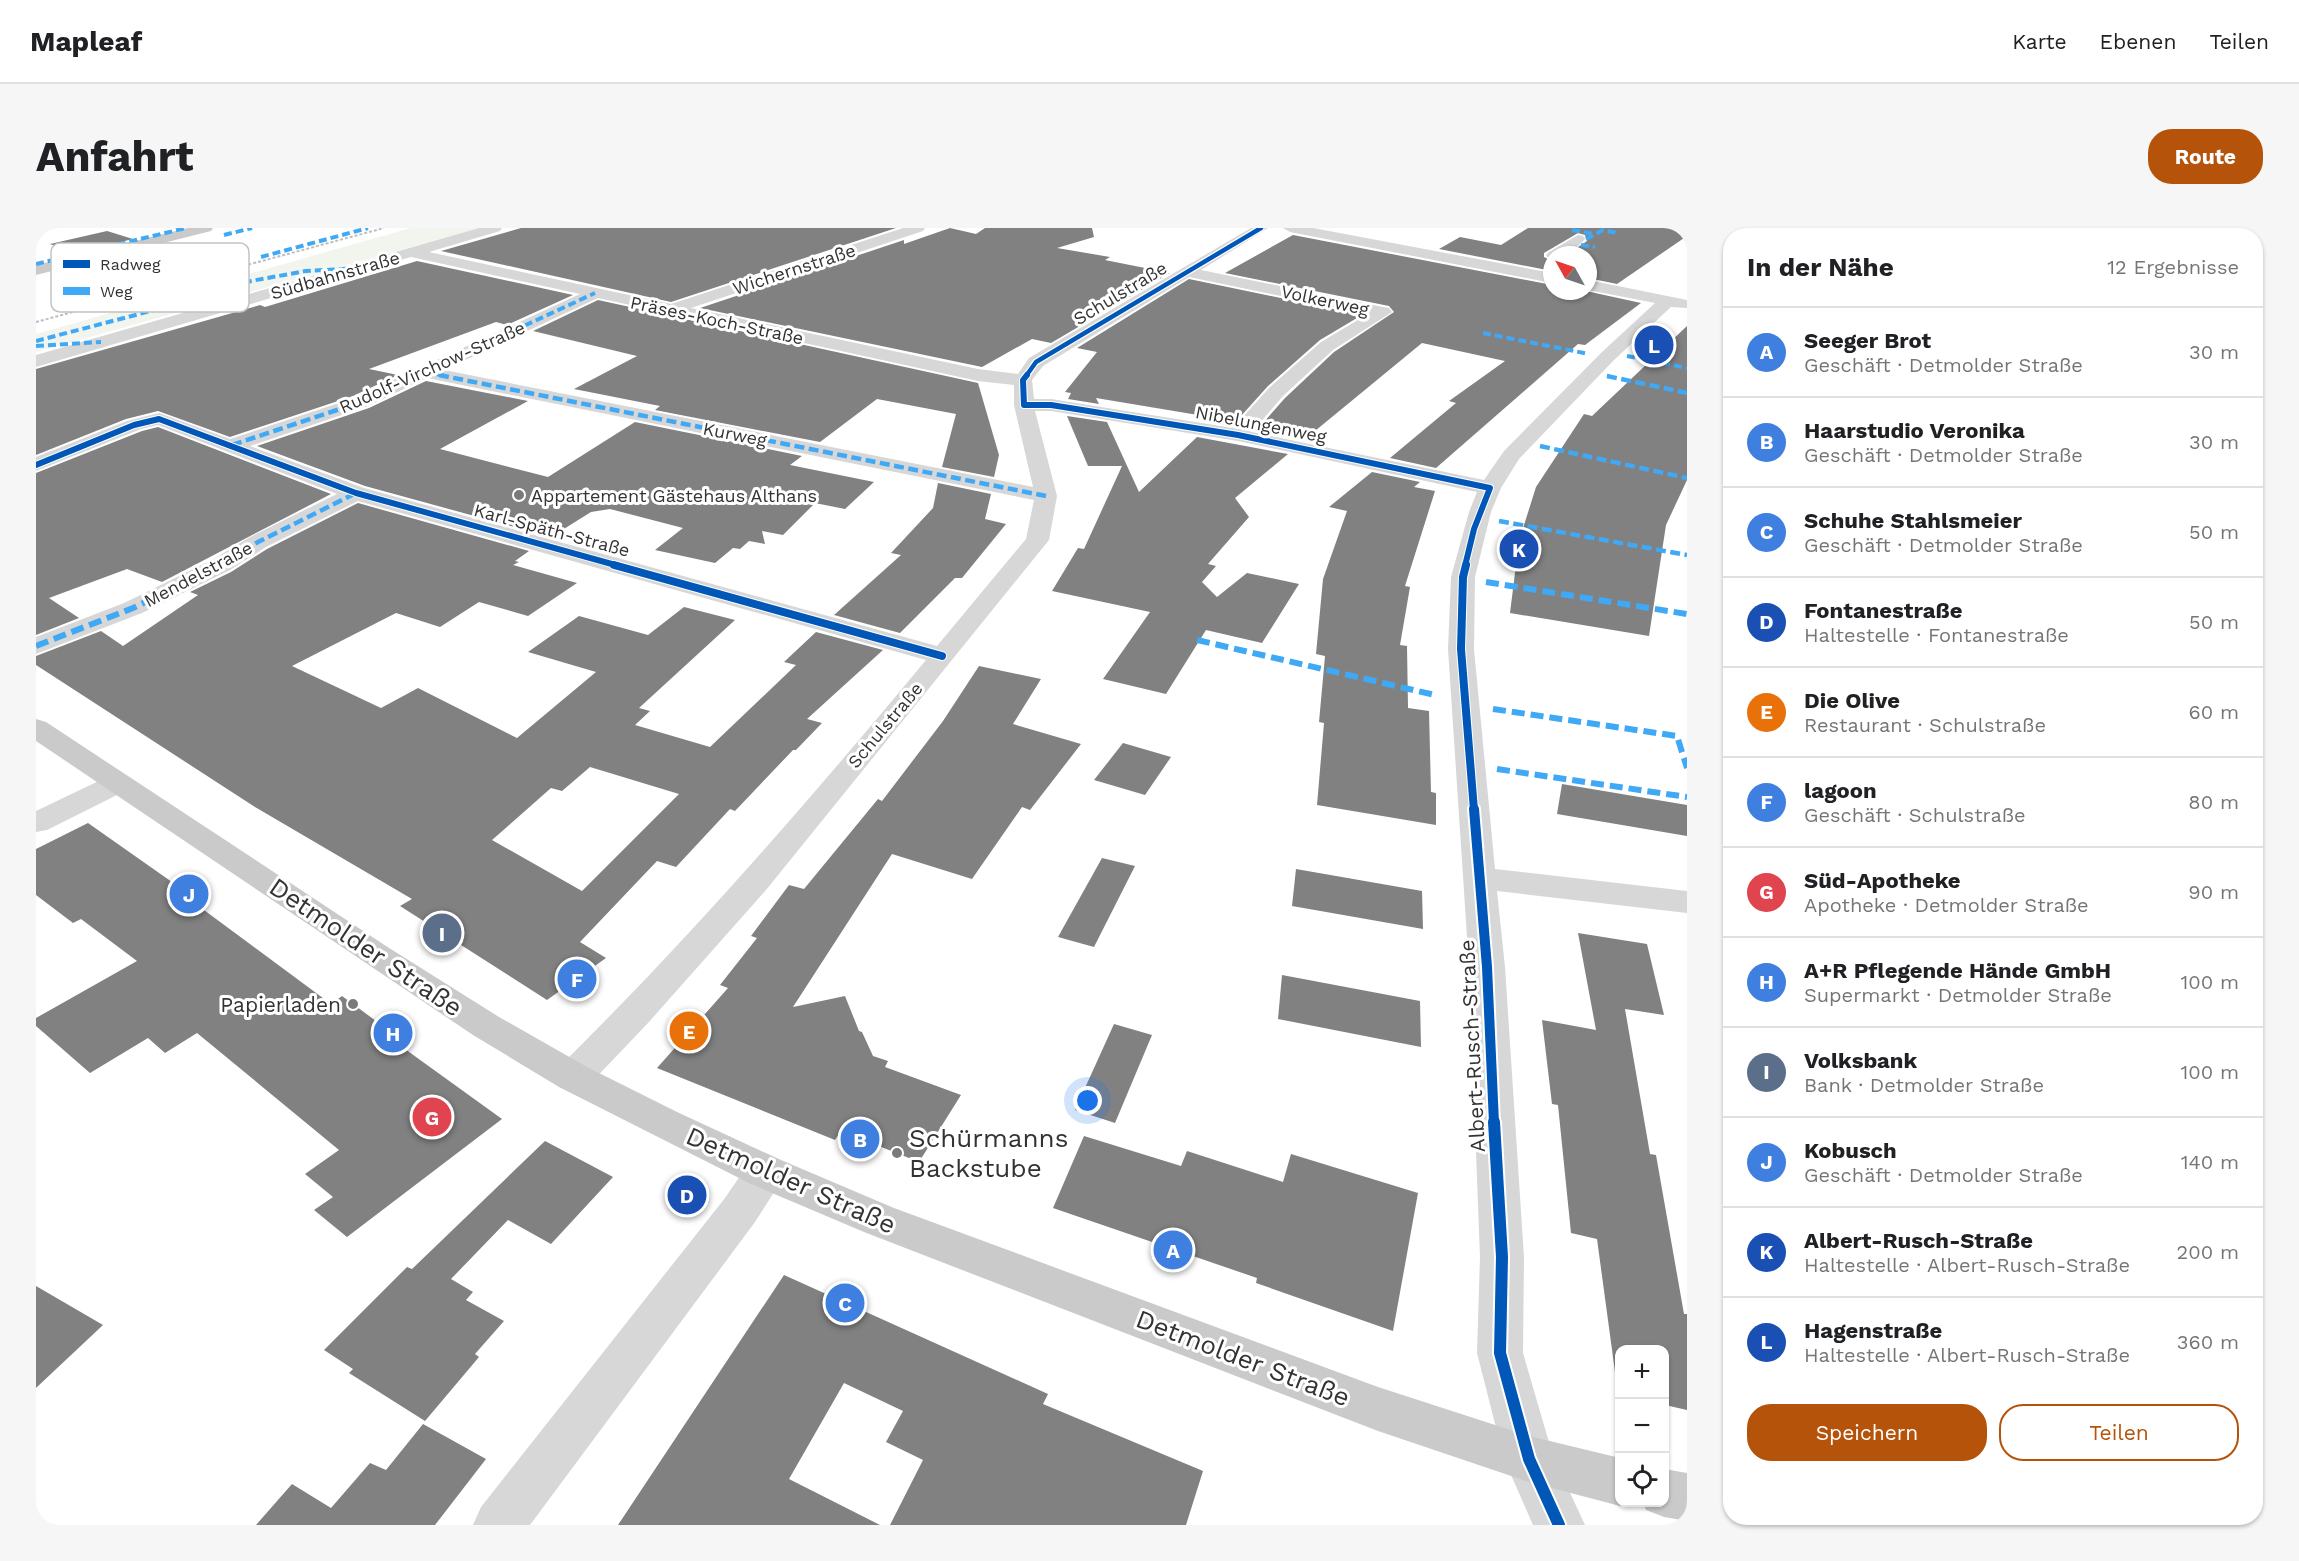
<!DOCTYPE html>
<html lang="de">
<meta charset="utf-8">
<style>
body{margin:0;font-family:"Work Sans",sans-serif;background:#f6f6f6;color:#202124}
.controls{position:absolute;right:18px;bottom:18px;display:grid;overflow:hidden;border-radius:12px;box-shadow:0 2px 4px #0004}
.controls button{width:54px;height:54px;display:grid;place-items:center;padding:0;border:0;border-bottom:2px solid #e0e0e0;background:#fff;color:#202124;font:30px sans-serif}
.compass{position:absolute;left:1507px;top:18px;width:54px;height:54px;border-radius:50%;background:#fff;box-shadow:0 2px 4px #0004;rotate:310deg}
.you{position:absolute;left:1052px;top:873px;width:21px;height:21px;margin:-15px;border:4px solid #fff;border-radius:50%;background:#1a73e8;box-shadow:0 0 0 9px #1a73e833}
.badge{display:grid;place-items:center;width:39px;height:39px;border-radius:50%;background:#b45309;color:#fff;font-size:20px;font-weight:700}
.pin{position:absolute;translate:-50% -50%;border:3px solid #fff;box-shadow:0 2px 6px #0006}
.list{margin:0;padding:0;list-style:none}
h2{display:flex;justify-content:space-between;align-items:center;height:78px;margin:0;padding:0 24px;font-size:26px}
h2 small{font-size:20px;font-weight:400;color:#757577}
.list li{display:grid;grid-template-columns:39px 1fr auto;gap:18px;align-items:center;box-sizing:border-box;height:90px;padding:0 24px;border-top:2px solid #e0e0e0}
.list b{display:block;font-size:22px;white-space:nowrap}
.list p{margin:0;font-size:20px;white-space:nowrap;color:#757577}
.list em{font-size:20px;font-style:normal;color:#757577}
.actions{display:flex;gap:12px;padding:18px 24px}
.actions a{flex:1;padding:14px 0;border:2px solid #b45309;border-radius:24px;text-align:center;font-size:21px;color:#b45309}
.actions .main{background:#b45309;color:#fff}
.icon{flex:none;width:33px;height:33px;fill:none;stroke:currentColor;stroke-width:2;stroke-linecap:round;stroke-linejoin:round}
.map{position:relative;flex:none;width:1651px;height:1297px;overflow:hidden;border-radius:24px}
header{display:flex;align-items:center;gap:36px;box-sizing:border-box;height:84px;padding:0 30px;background:#fff;border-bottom:2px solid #e0e0e0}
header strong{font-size:28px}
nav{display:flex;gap:33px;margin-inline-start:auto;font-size:21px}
.intro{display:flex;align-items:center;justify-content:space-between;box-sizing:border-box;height:144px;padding:0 36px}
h1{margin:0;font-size:42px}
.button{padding:15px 27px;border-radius:24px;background:#b45309;color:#fff;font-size:21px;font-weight:700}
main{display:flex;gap:36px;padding:0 36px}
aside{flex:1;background:#fff;border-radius:24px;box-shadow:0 2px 4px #0004}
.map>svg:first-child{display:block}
.green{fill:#f1f5ed}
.building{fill:#818181;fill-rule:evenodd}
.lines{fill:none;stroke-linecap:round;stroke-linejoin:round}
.minor{fill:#d7d7d7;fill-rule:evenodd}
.major{fill:#cacaca;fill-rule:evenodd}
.rail{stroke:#bebebe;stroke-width:2;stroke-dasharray:3 2;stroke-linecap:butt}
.quiet-far2{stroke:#3fa9f5;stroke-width:4;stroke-dasharray:8 4;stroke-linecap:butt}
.quiet-far1{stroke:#3fa9f5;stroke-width:4.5;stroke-dasharray:10 4.5;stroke-linecap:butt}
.quiet{stroke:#3fa9f5;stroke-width:6;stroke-dasharray:13 6;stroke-linecap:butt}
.cycleway-far4-casing{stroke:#fff;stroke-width:7}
.cycleway-far3-casing{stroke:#fff;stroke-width:8}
.cycleway-far2-casing{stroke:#fff;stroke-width:10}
.cycleway-far1-casing{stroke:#fff;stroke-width:14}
.cycleway-casing{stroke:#fff;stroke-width:16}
.cycleway-far4{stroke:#0057b8;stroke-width:4.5}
.cycleway-far3{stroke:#0057b8;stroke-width:6}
.cycleway-far2{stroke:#0057b8;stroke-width:8}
.cycleway-far1{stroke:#0057b8;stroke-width:10}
.cycleway{stroke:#0057b8;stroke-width:12}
.poi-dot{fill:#7a7a7a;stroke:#fff;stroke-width:2}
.labels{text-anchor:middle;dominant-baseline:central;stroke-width:6;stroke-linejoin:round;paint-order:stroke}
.far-street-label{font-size:18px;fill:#333;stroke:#fff}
.far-poi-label{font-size:18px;fill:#333;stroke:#fff;text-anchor:start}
.poi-label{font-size:21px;fill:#333;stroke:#fff;text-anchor:end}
.street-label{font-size:21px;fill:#333;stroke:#fff}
.near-street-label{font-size:26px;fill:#333;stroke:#fff}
.near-poi-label{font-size:26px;fill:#333;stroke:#fff;text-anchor:start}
.key{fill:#fff;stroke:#c2c2c2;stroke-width:1.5}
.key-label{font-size:16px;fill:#333}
</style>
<header>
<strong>Mapleaf</strong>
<nav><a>Karte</a><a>Ebenen</a><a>Teilen</a></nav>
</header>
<div class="intro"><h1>Anfahrt</h1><a class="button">Route</a></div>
<main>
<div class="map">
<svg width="1651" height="1297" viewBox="0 0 1651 1297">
<rect width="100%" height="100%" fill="#fff"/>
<path class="green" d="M 375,0 L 443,0 L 0,124 L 0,106 Z"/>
<g class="building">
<path d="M 485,0 L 860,0 L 635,74 L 405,23 Z"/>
<path d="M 914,0 L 940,6 L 949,0 L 1056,0 L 1058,9 L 1021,20 L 1074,29 L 1069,32 L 1134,45 L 1015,115 L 996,111 L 946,139 L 664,80 L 868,12 L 868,16 Z"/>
<path d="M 1492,0 L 1651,0 L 1651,8 L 1581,56 L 1552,50 L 1552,27 L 1530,27 L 1551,13 L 1549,7 L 1542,5 L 1508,25 L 1508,29 L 1516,33 L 1516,43 L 1403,21 L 1424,9 L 1465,17 Z"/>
<path d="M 71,3 L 97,11 L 39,25 L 14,16 Z"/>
<path d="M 1257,7 L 1516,57 L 1516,63 L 1550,63 L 1605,75 L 1549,117 L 1542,116 L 1400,240 L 1354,230 L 1420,175 L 1413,173 L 1469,133 L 1386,115 L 1268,212 L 1220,203 L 1249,170 L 1298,124 L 1358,84 L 1353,78 L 1189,45 Z"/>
<path d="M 381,33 L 537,67 L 471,97 L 460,94 L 333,141 L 362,147 L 317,168 L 194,209 L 122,183 L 90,191 L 0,227 L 0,141 L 224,77 L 229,79 Z"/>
<path d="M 1153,51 L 1326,87 L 1284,112 L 1232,158 L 1196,198 L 1176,194 L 1180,190 L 1060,170 L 1063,176 L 1032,171 L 1035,165 L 1029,164 L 1061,124 L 1041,120 Z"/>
<path d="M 562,72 L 942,155 L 963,227 L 958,249 L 906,239 L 920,186 L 841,171 L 784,214 L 619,182 L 624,178 L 538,161 L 601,128 L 497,103 Z"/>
<path d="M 1651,98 L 1651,252 L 1630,297 L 1613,408 L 1474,385 L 1483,313 L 1500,259 L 1548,186 L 1556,188 Z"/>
<path d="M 390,153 L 492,173 L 404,221 L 512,249 L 599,194 L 766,228 L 754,237 L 838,254 L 809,281 L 779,275 L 747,307 L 726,303 L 729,316 L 713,313 L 704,321 L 697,320 L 679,335 L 619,322 L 647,300 L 574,281 L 555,284 L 515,309 L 329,258 L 221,218 L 333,180 Z"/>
<path d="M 1031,188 L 1071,194 L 1103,264 L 1161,209 L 1252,226 L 1199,270 L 1213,289 L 1172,336 L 1180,338 L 1166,354 L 1181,369 L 1211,345 L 1263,356 L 1226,415 L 1170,402 L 1130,466 L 1067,451 L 1114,384 L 1016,363 L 1042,320 L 1048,321 L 1086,238 L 1052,238 Z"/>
<path d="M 122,199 L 295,266 L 126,354 L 91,341 L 13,370 L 43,390 L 0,407 L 0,245 L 106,203 Z"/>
<path d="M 1336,244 L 1384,254 L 1378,259 L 1399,263 L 1369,358 L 1374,359 L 1364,417 L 1371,418 L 1372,480 L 1393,483 L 1395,564 L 1400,565 L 1400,597 L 1281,577 L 1288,495 L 1283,494 L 1289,428 L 1280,426 L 1287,351 L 1311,283 L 1293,279 Z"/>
<path d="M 902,255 L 955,266 L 949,291 L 970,296 L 926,350 L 919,350 L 864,405 L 798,387 L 865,327 L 855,325 L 897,280 Z"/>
<path d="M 322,275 L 493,323 L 479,333 L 483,334 L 477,337 L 541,355 L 492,388 L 443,374 L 404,399 L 360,385 L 256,438 L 345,480 L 382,460 L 481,510 L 560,444 L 492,424 L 543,388 L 612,407 L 648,379 L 699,392 L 603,480 L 614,483 L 599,497 L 674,519 L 760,437 L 748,434 L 780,404 L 847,422 L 771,491 L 786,495 L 760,522 L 757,522 L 699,583 L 694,581 L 640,639 L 621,633 L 544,714 L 570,730 L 511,772 L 364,678 L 376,671 L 219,579 L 0,437 L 0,428 L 65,403 L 87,418 L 162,367 L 154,364 L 195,344 L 231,321 ZM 554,539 L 643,566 L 546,663 L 456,612 L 515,560 L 526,563 Z"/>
<path d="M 943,438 L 1005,451 L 977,496 L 1045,516 L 994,582 L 986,579 L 936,651 L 856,626 L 757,779 L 809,768 L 823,803 L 826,804 L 837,828 L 852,833 L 849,839 L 925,867 L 883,934 L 805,903 L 799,912 L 621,840 L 692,760 L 684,757 L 721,710 L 715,708 L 753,657 L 768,661 L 842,571 L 846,573 L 907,493 Z"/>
<path d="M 1087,515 L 1135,529 L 1109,567 L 1058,552 Z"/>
<path d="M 1526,556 L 1651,577 L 1651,608 L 1521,586 Z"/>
<path d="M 52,595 L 153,666 L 149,668 L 295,776 L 306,768 L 317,776 L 367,813 L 362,816 L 466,891 L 311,1009 L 278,982 L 297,969 L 269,946 L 303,922 L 161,805 L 129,825 L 112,810 L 54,845 L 0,798 L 0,790 L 101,733 L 45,691 L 37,695 L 0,667 L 0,621 Z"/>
<path d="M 1066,630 L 1099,638 L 1058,719 L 1022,709 Z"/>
<path d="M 1260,641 L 1386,663 L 1387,701 L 1256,678 Z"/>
<path d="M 1542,705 L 1611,716 L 1628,787 L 1589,781 L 1614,926 L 1620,927 L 1648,1086 L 1651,1086 L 1651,1182 L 1629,1177 L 1629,1122 L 1584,1122 L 1584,1166 L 1582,1166 L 1561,1011 L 1535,1005 L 1522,877 L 1516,876 L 1506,792 L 1560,802 Z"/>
<path d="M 1246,747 L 1384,773 L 1385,819 L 1242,791 Z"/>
<path d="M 1078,796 L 1116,807 L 1079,895 L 1039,882 Z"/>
<path d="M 1048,908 L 1145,938 L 1151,923 L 1247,954 L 1255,926 L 1382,965 L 1357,1103 L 1220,1055 L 1221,1050 L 1017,980 Z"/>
<path d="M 509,913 L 577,949 L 515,1016 L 472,992 L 415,1051 L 437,1064 L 430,1072 L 468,1093 L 439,1126 L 443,1129 L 389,1193 L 313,1145 L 317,1141 L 288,1122 L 371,1039 L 376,1041 Z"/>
<path d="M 748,1047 L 1012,1166 L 1007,1176 L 1167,1243 L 1150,1297 L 854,1297 L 887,1232 L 850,1214 L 867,1183 L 808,1155 L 753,1251 L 844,1297 L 582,1297 Z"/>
<path d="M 0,1058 L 67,1097 L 0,1160 Z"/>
<path d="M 387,1196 L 450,1231 L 399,1297 L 220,1297 L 256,1256 L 295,1280 L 334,1235 L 350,1242 Z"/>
</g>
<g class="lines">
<g class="minor">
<path d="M 443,0 L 466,0 L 464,3 L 393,24 L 635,76 L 867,0 L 889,0 L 887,3 L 655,80 L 942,141 L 982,146 L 993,130 L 1215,0 L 1232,0 L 1165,42 L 1347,79 L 1353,80 L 1356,84 L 1297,122 L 1247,168 L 1216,204 L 1448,252 L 1468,223 L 1566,124 L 1619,75 L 1552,62 L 1552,52 L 1651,72 L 1651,80 L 1635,79 L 1578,132 L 1483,231 L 1465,260 L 1455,284 L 1439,349 L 1438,421 L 1459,641 L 1651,663 L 1651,685 L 1461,663 L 1469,739 L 1488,1029 L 1487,1125 L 1517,1228 L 1549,1297 L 1497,1297 L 1468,1231 L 1441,1125 L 1444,1029 L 1433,739 L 1412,421 L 1415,349 L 1433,284 L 1441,264 L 1202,213 L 1015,183 L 999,183 L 1021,268 L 1013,312 L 730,662 L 612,795 L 551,859 L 537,863 L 523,859 L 518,849 L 523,839 C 654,710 773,573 890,432 L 322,273 L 230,319 L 194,342 L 106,385 L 0,426 L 0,409 L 88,375 L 176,332 L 214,309 L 301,266 L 122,197 L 105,201 L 0,243 L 0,229 L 91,193 L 123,185 L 194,211 L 318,170 L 544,66 L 375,29 L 0,139 L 0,127 ZM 1153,49 L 1332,86 L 1285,114 L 1233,160 L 1197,200 L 1015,171 L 998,171 L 996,152 L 1007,138 ZM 562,70 L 942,153 L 978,157 L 978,177 L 997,259 L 408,142 ZM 391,150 L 998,272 L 990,311 L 901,418 L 328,260 L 214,218 L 332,178 Z"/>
<path d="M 1247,0 L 1277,0 L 1516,45 L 1516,55 L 1254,4 Z"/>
<path d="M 1542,7 L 1547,8 L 1549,11 C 1540,21 1530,27 1516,27 L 1516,31 L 1513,30 L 1510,27 L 1513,24 Z"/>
<path d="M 82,546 L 93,549 L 97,555 L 93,561 L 11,602 L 0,604 L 0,583 L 71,549 Z"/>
<path d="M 730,928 L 745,932 L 751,944 L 719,994 L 494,1297 L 437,1297 L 445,1279 L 689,970 L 715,932 Z"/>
</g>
<g class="major">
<path d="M 152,0 L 177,0 L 175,3 L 0,47 L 0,37 Z"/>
<path d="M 0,491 L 10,494 L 350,718 L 463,789 L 551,839 L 641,884 L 745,932 L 858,980 L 1342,1159 L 1493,1208 L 1584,1230 L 1584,1274 L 1593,1274 L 1584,1278 L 1493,1254 L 1342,1203 L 828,1004 L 715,956 L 523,859 L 437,807 L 0,513 Z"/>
<path d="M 1628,1241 L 1651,1245 L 1651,1293 L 1628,1289 L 1610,1282 L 1607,1274 L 1628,1274 Z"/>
</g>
<path class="rail" d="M 0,94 L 348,0"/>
<g class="quiet-far2">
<path d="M 1536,2 L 1558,6"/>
<path d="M 188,7 L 216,0"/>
<path d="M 1550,11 L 1567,2 L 1582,5"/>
<path d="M 1545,17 L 1559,19"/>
<path d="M 225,29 L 332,0"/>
<path d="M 0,36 L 150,0"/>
<path d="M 1447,105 L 1553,126"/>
<path d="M 0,113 L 153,73 L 215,53 L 270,43 L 327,40"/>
<path d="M 0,118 L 65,114"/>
<path d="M 1591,128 L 1651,140"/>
<path d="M 388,144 L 410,148"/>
<path d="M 380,148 L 559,65"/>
<path d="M 1571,148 L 1573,148"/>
</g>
<g class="quiet-far1">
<path d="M 403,147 L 1010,268"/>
<path d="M 1571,148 L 1651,165"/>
<path d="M 196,217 L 325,174 L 383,147"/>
<path d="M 1504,218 L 1651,250"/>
<path d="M 1463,293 L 1651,327"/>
<path d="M 182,338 L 222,314 L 320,265"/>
</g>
<g class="quiet">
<path d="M 1450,354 L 1651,386"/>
<path d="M 1161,412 L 1399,467"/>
<path d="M 0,418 L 97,380 L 185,337"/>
<path d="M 1457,481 L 1641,508 L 1651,540"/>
<path d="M 1461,541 L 1651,569"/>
</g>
<g class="cycleway-far4-casing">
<path id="cycleway-far4" d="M 990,148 L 1000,134 L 1225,0"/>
</g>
<g class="cycleway-far3-casing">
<g id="cycleway-far3">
<path d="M 991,147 L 987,152 L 988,177 L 1015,177 L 1202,207 L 1454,260 L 1438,301 L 1429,338"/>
<path d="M 0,237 L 98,197 L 123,191 L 320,265 L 583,338"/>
</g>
</g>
<g class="cycleway-far2-casing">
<g id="cycleway-far2">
<path d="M 578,337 L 906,428"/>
<path d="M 1430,337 L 1427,349 L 1425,421 L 1438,582"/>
</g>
</g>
<g class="cycleway-far1-casing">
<path id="cycleway-far1" d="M 1438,581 L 1451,739 L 1458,895"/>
</g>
<g class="cycleway-casing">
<path id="cycleway" d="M 1458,894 L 1466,1029 L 1464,1125 L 1493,1231 L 1523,1297"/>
</g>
<use href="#cycleway-far4" class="cycleway-far4"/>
<use href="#cycleway-far3" class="cycleway-far3"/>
<use href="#cycleway-far2" class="cycleway-far2"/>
<use href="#cycleway-far1" class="cycleway-far1"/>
<use href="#cycleway" class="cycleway"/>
</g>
<g class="poi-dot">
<circle cx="483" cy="267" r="6"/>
<circle cx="317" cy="776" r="6"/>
<circle cx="861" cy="925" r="6"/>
</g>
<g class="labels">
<g class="far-street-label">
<text transform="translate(758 41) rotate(-18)">Wichernstraße</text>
<text transform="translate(299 47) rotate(-16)">Südbahnstraße</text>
<text transform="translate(1084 65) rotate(-31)">Schulstraße</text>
<text transform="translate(1289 72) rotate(12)">Volkerweg</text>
<text transform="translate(681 92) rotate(12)">Präses-Koch-Straße</text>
<text transform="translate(396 139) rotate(-24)">Rudolf-Virchow-Straße</text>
<text transform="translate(1225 196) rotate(11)">Nibelungenweg</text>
<text transform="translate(699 206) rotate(11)">Kurweg</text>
<text transform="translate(516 302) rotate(15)">Karl-Späth-Straße</text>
<text transform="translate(162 346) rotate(-28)">Mendelstraße</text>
<text transform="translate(849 497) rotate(-50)">Schulstraße</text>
</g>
<g class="far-poi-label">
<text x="495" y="267">Appartement Gästehaus Althans</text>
</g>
<g class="poi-label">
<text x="305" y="776">Papierladen</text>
</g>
<g class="street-label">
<text transform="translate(1436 818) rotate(-93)">Albert-Rusch-Straße</text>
</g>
<g class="near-street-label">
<text transform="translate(330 719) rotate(34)">Detmolder Straße</text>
<text transform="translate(755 952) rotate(24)">Detmolder Straße</text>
<text transform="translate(1207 1130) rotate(21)">Detmolder Straße</text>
</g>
<g class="near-poi-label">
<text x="873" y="910">Schürmanns<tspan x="873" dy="30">Backstube</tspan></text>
</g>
</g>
<rect x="15" y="15" width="198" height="69" rx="9" class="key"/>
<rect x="27" y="32" width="27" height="8" fill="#0057b8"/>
<rect x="27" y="59" width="27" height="8" fill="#3fa9f5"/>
<g class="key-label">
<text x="64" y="42">Radweg</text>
<text x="64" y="69">Weg</text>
</g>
</svg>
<div class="controls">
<button>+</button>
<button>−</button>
<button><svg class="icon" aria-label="locate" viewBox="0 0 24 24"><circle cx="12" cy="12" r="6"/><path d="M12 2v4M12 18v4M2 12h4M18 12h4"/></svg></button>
</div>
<svg class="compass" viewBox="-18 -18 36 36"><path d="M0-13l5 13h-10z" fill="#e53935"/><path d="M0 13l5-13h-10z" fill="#757577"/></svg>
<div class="you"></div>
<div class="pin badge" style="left:1137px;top:1022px;background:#3f7fe0">A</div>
<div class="pin badge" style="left:824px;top:911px;background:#3f7fe0">B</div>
<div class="pin badge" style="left:809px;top:1075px;background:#3f7fe0">C</div>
<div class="pin badge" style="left:651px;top:967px;background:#1a4fb4">D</div>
<div class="pin badge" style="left:653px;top:803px;background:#e8710a">E</div>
<div class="pin badge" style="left:541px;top:751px;background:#3f7fe0">F</div>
<div class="pin badge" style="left:396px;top:889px;background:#e0444e">G</div>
<div class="pin badge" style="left:357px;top:805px;background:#3f7fe0">H</div>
<div class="pin badge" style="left:406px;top:705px;background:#5c6f8a">I</div>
<div class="pin badge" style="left:153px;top:666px;background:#3f7fe0">J</div>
<div class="pin badge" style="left:1483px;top:321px;background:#1a4fb4">K</div>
<div class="pin badge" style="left:1618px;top:117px;background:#1a4fb4">L</div>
</div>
<aside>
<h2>In der Nähe<small>12 Ergebnisse</small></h2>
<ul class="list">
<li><span class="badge" style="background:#3f7fe0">A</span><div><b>Seeger Brot</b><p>Geschäft · Detmolder Straße</p></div><em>30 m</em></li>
<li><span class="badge" style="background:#3f7fe0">B</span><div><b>Haarstudio Veronika</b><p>Geschäft · Detmolder Straße</p></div><em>30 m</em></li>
<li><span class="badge" style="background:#3f7fe0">C</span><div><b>Schuhe Stahlsmeier</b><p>Geschäft · Detmolder Straße</p></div><em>50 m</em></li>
<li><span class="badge" style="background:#1a4fb4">D</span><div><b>Fontanestraße</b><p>Haltestelle · Fontanestraße</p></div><em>50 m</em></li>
<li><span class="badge" style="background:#e8710a">E</span><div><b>Die Olive</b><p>Restaurant · Schulstraße</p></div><em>60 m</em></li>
<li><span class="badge" style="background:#3f7fe0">F</span><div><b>lagoon</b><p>Geschäft · Schulstraße</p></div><em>80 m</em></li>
<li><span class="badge" style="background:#e0444e">G</span><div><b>Süd-Apotheke</b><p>Apotheke · Detmolder Straße</p></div><em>90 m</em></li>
<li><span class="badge" style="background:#3f7fe0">H</span><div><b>A+R Pflegende Hände GmbH</b><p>Supermarkt · Detmolder Straße</p></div><em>100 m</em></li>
<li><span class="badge" style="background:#5c6f8a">I</span><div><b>Volksbank</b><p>Bank · Detmolder Straße</p></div><em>100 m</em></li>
<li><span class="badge" style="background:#3f7fe0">J</span><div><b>Kobusch</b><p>Geschäft · Detmolder Straße</p></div><em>140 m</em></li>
<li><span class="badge" style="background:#1a4fb4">K</span><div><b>Albert-Rusch-Straße</b><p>Haltestelle · Albert-Rusch-Straße</p></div><em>200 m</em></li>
<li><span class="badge" style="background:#1a4fb4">L</span><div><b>Hagenstraße</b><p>Haltestelle · Albert-Rusch-Straße</p></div><em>360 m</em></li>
</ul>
<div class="actions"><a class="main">Speichern</a><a>Teilen</a></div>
</aside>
</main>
